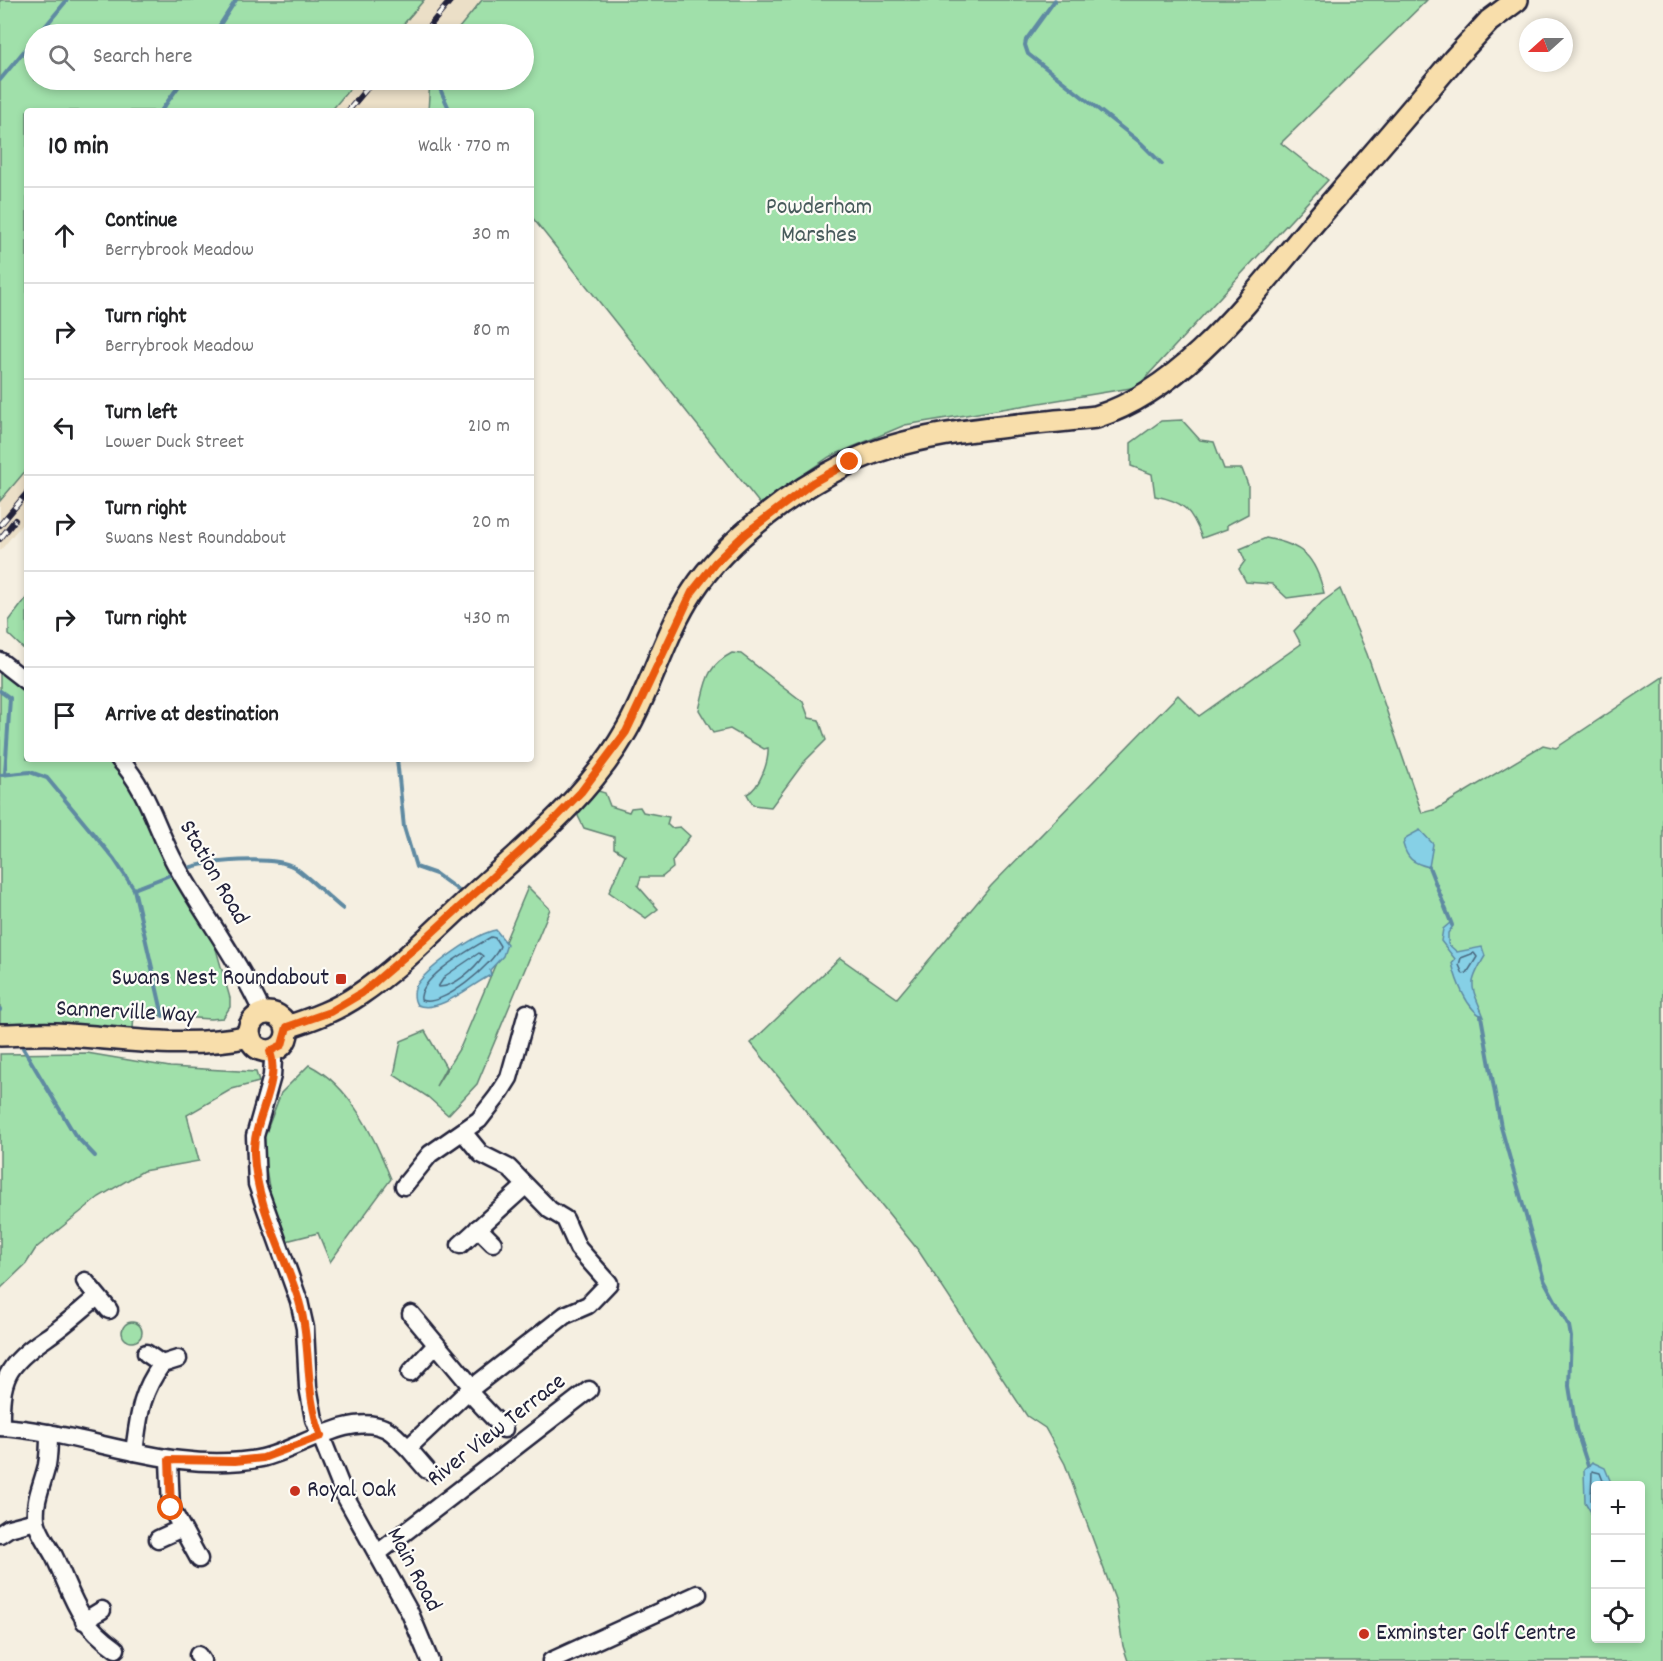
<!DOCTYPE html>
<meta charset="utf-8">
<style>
body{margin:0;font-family:Dekko,sans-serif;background:#f2f2f2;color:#202124}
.controls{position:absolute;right:18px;bottom:18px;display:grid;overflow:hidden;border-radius:6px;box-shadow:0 3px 9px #0003}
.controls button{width:54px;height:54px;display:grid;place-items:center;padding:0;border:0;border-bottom:2px solid #e0e0e0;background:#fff;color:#202124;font:30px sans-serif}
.compass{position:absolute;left:1519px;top:18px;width:54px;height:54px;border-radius:50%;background:#fff;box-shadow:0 3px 9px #0003;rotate:249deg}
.stop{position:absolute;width:18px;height:18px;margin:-14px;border:4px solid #ea580c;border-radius:50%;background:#fff}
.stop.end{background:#ea580c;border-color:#fff;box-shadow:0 2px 6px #0008}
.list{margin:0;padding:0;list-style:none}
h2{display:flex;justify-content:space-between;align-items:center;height:78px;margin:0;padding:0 24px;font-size:26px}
h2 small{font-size:20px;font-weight:400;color:#757577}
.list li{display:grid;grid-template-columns:39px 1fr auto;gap:18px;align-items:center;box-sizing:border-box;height:96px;padding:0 24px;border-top:2px solid #e0e0e0}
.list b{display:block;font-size:22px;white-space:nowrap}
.list p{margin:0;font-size:20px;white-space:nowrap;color:#757577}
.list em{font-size:20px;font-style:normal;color:#757577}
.icon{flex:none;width:33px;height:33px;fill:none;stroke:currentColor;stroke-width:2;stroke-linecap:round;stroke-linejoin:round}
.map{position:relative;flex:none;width:1663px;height:1661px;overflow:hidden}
.search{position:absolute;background:#fff;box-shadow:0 3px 9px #0003;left:24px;top:24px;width:510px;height:66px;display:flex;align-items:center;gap:15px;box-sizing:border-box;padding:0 21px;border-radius:33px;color:#757577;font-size:22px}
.panel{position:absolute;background:#fff;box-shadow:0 3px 9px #0003;left:24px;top:108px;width:510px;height:654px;border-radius:6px}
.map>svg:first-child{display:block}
.built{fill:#ebdfc7}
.green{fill:#a0e0aa;stroke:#618172;stroke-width:1.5;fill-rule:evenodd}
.water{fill:#86d0e6;stroke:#5e8aa2;stroke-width:1.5}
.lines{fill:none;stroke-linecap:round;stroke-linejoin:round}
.shore{stroke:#4a687f;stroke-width:1.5}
.stream{stroke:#5e8aa2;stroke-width:4}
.minor-casing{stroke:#22223b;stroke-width:21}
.major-casing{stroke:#22223b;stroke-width:26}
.minor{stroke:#fdfcf7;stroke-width:16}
.major{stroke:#f8deab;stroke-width:21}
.rail-casing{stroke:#22223b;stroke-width:6}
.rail{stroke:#fdfcf7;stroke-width:4;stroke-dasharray:11;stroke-linecap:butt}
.route{stroke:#ea580c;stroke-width:8}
.poi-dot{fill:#c8321e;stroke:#fdfcf7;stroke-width:2}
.labels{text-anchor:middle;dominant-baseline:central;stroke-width:4.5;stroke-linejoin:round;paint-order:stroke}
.park-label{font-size:24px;fill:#485b5c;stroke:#fdfcf7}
.street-label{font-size:24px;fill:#22223b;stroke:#fdfcf7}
.poi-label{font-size:24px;fill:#22223b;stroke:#fdfcf7;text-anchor:start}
</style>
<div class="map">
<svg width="1663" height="1661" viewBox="0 0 1663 1661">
<rect width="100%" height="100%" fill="#f5efe1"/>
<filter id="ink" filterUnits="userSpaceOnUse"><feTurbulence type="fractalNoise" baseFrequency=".0167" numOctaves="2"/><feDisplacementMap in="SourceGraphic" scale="12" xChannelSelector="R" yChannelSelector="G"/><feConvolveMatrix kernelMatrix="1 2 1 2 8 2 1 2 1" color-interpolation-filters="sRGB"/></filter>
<g filter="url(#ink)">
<g class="built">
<path d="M 424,0 L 482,0 L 454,34 L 395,34 Z"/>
<path d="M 357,80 L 430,80 L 427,111 L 331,111 Z"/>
<path d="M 27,469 L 27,518 L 0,551 L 0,501 Z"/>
</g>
<g class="green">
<path d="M 0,0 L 424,0 L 395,34 L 34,34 L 34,80 L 357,80 L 331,111 L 27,111 L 27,469 L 0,501 Z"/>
<path d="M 482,0 L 1427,0 L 1281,143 L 1328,180 L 1137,387 L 905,425 L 829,457 L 760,504 L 531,216 L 531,111 L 428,111 L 430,80 L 524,80 L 524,34 L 454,34 Z"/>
<path d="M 1182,420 L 1200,440 L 1214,442 L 1224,469 L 1242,469 L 1248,485 L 1248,514 L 1227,525 L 1227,529 L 1202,538 C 1192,511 1184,501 1155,496 L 1152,474 L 1131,466 L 1131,443 L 1161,421 Z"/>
<path d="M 1266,538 C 1303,545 1315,556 1324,593 L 1287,598 L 1272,584 L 1246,582 L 1239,569 L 1245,561 L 1240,549 Z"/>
<path d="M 1340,589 L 1367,654 L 1422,813 L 1437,809 L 1543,745 L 1556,748 L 1663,677 L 1663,1661 L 1128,1661 L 1123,1646 L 1116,1602 L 1065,1464 L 1045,1428 L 1027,1416 L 918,1250 L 751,1043 L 840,958 L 897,998 L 991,886 L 1178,695 L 1199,716 L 1301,644 L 1294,631 L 1322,602 ZM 1596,1486 L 1640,1486 L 1640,1638 L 1596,1638 Z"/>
<path d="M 27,597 L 27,652 L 9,635 L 9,621 Z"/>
<path d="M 732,653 L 741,654 L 803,702 L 809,718 L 819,720 L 826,740 L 805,761 L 771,807 L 753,805 L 747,794 C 760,788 769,761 768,748 L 764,749 L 730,729 L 713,733 L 699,710 C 706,683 705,667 732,653 Z"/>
<path d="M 0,670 L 27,692 L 27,759 L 108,759 L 128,778 L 210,928 L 230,998 L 230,1007 L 223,1018 L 210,1019 L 134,1014 L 133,1029 L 0,1024 Z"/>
<path d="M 595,790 L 605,793 L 610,806 L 629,812 L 631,808 L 640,807 L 643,812 L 669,817 L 667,824 L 671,828 L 680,827 L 690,836 L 672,861 L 673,868 L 662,877 L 641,877 L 638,886 L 658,909 L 646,918 L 609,892 L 625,855 L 614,848 L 614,837 L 584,828 L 578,816 L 581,807 Z"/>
<path d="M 528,887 L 550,909 L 477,1084 L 448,1115 L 428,1097 L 394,1075 L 401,1041 L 425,1031 L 446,1067 L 436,1086 L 461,1046 Z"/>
<path d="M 87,1053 L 170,1067 L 256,1072 L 259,1082 L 232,1089 L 187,1115 L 199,1161 L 143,1171 L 99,1197 L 36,1248 L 26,1264 L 0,1289 L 0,1054 Z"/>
<path d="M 309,1065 C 350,1085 375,1138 391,1179 L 330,1262 L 318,1233 L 282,1242 L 275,1225 L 262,1143 L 281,1093 Z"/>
<circle cx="132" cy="1332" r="10"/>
</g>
<g class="water">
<path d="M 1420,830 L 1433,844 L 1429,867 C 1413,863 1407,859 1403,844 L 1407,837 Z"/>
<path d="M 1450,923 L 1453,926 L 1448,933 L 1448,944 L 1457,952 L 1482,947 L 1485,956 C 1467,986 1471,985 1484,1017 C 1467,1011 1456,980 1452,963 L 1455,959 L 1441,941 L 1443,929 Z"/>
<path d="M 496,930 L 507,944 L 503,956 L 490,970 L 491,975 C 472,984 440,1014 417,1005 C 413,999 413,989 418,983 C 430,967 476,933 496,930 Z"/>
<path d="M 1592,1462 L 1605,1468 L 1612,1485 L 1596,1486 L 1595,1512 L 1592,1514 L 1585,1502 L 1584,1470 Z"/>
</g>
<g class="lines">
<g class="shore">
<path d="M 491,937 L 495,938 L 500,946 C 494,964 441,1009 421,1000 C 418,977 473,948 491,937 Z"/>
<path d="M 479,953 L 483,956 C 475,968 454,988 438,987 L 445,976 Z"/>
<path d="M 1474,953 L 1477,957 L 1467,973 L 1463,974 L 1459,965 L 1461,958 Z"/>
<path d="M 1596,1507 L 1591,1500 L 1592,1471 L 1600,1473 L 1605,1486"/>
</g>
<g class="stream">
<path d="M 1055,0 L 1026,40 L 1025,45 L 1028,54 L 1141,143 L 1162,164"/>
<path d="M 39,34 L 67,0"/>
<path d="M 214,34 L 236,0"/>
<path d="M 0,80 L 34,39"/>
<path d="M 436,80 L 450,111"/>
<path d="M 161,111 L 183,80"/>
<path d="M 0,691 L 10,698 L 5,774"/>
<path d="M 397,759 L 404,827 L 416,867 L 436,874 L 458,890"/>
<path d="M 0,775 L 30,772 L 47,778 L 114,859 L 134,889 L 163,1016"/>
<path d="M 1429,867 L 1452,925"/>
<path d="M 185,869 C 207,861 274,855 294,867 C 311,879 327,896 343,909"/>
<path d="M 134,889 L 175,873"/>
<path d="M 0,1009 L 0,1010"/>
<path d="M 1481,1016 L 1501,1127 L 1544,1280 L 1569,1326 L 1571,1337 L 1569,1386 L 1576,1429 L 1588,1466"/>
<path d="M 23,1048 L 75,1135 L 95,1156"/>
<path d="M 1592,1514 L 1596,1547"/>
</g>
<g class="minor-casing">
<g id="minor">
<path d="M 0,661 L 27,682"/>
<path d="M 119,759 C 147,788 156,828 175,863 C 203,914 239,960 263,1014"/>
<path d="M 270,1051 L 273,1060 L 272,1076 L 255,1136 L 257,1184 L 299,1301 L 305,1328 L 308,1387 L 314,1419 L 344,1494 L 410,1613 L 430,1661"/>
<path d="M 404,1186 L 430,1154 L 479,1120 L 497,1097 L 509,1078 L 527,1013"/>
<path d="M 478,1228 L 493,1243"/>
<path d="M 460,1245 L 525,1186"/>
<path d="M 85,1281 L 109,1310"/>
<path d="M 411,1314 L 472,1387"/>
<path d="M 146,1353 L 162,1364 L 178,1359"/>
<path d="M 410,1373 L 436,1345"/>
<path d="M 468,1391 L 504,1429"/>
<path d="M 0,1427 C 88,1432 172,1476 262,1458 C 296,1451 350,1412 384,1428 C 393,1431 401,1442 408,1448 L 468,1391 L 565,1315 L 588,1305 L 609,1283 L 578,1248 L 565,1219 L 550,1210 L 509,1168 L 481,1154 L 463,1132"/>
<path d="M 1,1427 C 0,1379 6,1365 46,1338 C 64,1326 80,1311 97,1297"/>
<path d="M 49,1433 C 49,1443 49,1454 47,1465 C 43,1483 34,1500 36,1519 C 37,1530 48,1545 54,1556 C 74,1597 75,1620 116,1649"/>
<path d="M 408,1448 L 427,1470"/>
<path d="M 134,1452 C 139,1416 140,1394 162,1364"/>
<path d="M 169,1460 L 171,1508 L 199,1559"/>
<path d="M 0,1534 L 9,1528 L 36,1521"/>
<path d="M 158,1539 L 180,1529"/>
<path d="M 378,1553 L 589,1390"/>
<path d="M 84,1621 L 102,1610"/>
<path d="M 198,1655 L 202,1661"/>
<path d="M 551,1661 L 698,1594"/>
</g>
</g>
<g class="major-casing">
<g id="major">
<circle cx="268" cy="1032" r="19"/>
<path d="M 287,1027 C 312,1019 337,1010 360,994 C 399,968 434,931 469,899 C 524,848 588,798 626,731 C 651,688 665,633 693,591 C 727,539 794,490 849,463 C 917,429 1019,426 1096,417 C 1188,388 1256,290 1317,219 C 1363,166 1409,113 1454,59 L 1489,21 L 1517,0"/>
<path d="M 0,1035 C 18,1035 37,1033 56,1034 C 121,1038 185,1050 250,1036"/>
</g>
</g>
<use href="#minor" class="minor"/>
<use href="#major" class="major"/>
<g class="rail-casing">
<g id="rail">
<path d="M 423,34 L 451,0"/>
<path d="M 348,111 L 374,80"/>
<path d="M 0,525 L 27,493"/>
<path d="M 0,539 L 15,520"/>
</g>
</g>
<use href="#rail" class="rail"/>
</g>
</g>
<g class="lines" filter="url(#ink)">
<path class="route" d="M 171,1508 L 169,1460 L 235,1461 L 263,1458 L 321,1436 C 304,1392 312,1346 299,1301 C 284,1252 256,1206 254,1153 C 253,1119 281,1084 270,1051 L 282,1045 L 287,1027 L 330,1012 L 362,993 L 424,940 L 548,826 L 581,792 L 626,732 L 692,592 L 715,563 L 745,534 L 812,483 L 850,462"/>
</g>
<g class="poi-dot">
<rect x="335" y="973" width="12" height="12" rx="3"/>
<circle cx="295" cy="1491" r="6"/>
<circle cx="1364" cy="1634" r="6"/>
</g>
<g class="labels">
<g class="park-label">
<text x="819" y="208">Powderham<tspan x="819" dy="28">Marshes</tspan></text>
</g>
<g class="street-label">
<text transform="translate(213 873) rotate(60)">Station Road</text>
<text transform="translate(126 1013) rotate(3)">Sannerville Way</text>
<text transform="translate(497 1431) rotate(-38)">River View Terrace</text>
<text transform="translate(413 1570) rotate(62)">Main Road</text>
</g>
<g class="poi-label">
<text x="329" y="979" text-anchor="end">Swans Nest Roundabout</text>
<text x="307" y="1491">Royal Oak</text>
<text x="1376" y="1634">Exminster Golf Centre</text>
</g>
</g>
</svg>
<div class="controls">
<button>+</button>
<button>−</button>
<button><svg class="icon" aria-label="locate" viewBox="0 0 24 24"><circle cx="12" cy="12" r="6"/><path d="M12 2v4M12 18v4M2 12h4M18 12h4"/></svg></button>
</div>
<svg class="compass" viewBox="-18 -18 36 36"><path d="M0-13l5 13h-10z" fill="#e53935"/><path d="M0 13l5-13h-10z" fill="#757577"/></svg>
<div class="stop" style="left:171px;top:1508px"></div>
<div class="stop end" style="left:850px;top:462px"></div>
<div class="search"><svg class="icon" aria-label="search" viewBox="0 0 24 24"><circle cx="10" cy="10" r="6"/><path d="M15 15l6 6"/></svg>Search here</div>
<section class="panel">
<h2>10 min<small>Walk · 770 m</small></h2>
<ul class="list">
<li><svg class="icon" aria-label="ahead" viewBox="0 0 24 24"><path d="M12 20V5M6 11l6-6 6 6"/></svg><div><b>Continue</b><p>Berrybrook Meadow</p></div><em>30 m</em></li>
<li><svg class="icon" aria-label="right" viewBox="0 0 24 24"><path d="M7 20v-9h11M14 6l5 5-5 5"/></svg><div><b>Turn right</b><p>Berrybrook Meadow</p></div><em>80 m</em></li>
<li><svg class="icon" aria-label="left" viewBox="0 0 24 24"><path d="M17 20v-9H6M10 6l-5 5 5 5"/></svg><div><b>Turn left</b><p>Lower Duck Street</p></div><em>210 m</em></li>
<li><svg class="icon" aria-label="right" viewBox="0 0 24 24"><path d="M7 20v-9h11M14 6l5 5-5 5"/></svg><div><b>Turn right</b><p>Swans Nest Roundabout</p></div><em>20 m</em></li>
<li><svg class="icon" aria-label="right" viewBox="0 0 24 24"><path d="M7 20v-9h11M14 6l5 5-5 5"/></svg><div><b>Turn right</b></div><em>430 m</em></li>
<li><svg class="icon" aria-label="arrive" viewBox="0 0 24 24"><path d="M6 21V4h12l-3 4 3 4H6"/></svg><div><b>Arrive at destination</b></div></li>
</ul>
</section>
</div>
